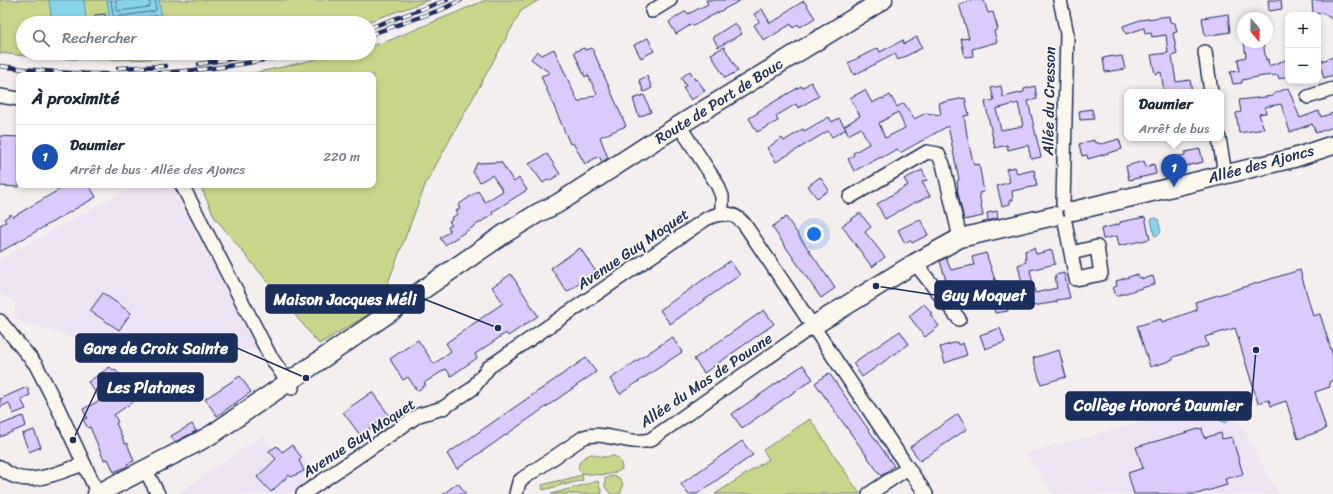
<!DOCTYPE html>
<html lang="fr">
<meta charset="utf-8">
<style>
body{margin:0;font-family:Sriracha,sans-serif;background:#f2f2f3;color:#1f2937}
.controls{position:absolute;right:12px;top:12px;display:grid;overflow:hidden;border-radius:8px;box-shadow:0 2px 6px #0003}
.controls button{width:36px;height:36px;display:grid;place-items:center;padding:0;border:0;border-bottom:1px solid #e0e1e3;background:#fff;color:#1f2937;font:20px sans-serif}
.compass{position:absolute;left:1237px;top:12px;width:36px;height:36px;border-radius:50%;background:#fff;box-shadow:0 2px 6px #0003;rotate:160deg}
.you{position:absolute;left:814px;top:234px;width:14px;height:14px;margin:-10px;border:3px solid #fff;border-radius:50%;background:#1a73e8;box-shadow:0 0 0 6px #1a73e833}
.badge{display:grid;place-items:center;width:26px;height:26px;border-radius:50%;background:#1f6fb2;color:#fff;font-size:13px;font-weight:700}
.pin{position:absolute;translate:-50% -33px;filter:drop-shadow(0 1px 2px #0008)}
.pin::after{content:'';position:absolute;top:21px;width:14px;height:12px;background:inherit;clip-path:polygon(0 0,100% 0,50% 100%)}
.popup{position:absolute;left:1124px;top:89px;width:100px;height:52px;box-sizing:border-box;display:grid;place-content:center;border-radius:8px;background:#fff;filter:drop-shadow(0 1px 3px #0005);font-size:13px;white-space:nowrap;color:#747a83}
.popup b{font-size:15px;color:#1f2937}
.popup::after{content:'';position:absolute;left:50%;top:100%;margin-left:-8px;border:8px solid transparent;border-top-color:#fff}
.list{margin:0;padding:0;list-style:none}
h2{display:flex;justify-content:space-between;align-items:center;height:52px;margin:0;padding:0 16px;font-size:17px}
h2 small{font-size:13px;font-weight:400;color:#747a83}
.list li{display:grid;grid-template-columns:26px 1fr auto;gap:12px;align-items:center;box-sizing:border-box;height:64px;padding:0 16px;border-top:1px solid #e0e1e3}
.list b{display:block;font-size:15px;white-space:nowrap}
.list p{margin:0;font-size:13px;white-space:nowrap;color:#747a83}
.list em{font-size:13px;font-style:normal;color:#747a83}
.icon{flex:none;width:22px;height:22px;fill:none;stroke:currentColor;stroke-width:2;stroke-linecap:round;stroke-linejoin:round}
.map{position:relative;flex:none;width:1333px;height:494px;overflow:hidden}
.search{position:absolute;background:#fff;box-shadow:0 2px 6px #0003;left:16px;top:16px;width:360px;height:44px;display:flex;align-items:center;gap:10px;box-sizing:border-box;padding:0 14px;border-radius:22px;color:#747a83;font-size:15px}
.panel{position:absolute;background:#fff;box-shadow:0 2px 6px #0003;left:16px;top:72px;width:360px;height:116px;border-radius:8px}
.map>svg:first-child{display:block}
.built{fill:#eee3f3}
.green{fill:#c8d68a;stroke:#728274}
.water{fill:#87d4e7;stroke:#5c92b0}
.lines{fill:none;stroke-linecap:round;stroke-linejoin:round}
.shore{stroke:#467195;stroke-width:1}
.building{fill:#ddcafc;stroke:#1b2f5e;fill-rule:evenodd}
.street-casing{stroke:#1b2f5e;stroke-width:16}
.secondary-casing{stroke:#1b2f5e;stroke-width:21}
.street{stroke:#fbf7ec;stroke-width:13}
.secondary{stroke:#fbf7ec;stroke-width:18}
.rail-casing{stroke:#1b2f5e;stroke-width:4.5}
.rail{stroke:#fbf7ec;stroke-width:3;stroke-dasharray:9;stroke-linecap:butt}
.labels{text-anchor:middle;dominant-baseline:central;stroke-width:3.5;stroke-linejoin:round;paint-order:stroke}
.street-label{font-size:15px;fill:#1b2f5e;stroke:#fbf7ec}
.leader{fill:none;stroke:#1b2f5e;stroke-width:1.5}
.callout-dot{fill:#1b2f5e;stroke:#fbf7ec;stroke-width:1.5}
.callout{fill:#1b2f5e;stroke:#1b2f5e;stroke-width:1.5}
.callout-label{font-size:16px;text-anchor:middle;font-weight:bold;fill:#fff}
</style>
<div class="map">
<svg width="1333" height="494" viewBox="0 0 1333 494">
<rect width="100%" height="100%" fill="#f5eeef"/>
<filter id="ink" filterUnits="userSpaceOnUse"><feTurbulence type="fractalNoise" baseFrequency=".025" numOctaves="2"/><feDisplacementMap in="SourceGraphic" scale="8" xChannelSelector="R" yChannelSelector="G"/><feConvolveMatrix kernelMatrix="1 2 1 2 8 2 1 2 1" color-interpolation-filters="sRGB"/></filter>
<g filter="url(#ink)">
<g class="built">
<path d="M 136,185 L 171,185 L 258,350 L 123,353 L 16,320 L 14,301 L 0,294 L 0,259 Z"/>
<path d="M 1227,399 L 1278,494 L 1053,494 L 1026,453 Z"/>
<path d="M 264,435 L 273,448 L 277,446 L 282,452 L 292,445 L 297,452 L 300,451 L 315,476 L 288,494 L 177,494 Z"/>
</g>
<g class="green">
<path d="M 0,0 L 430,0 L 364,23 L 23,23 L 23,53 L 224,53 L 184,58 L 183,56 L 177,56 L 177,58 C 117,61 59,61 0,53 Z"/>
<path d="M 486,0 L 539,0 L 521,11 L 426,183 L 378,309 L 319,344 L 215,218 L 200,185 L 373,185 L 373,75 L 243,75 L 283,67 L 341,53 L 369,53 L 369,46 L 383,43 Z"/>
<path d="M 810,419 L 860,494 L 715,494 L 769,459 L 763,450 Z"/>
<path d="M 591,454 C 596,454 599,457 604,457 C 605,457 610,456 610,456 C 619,455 621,462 622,469 C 611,477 594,475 582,473 C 573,465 583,457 591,454 Z"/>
<path d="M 582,475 L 583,480 L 564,485 L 563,480 Z"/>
<path d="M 615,476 C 624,479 624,486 620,494 L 611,494 L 605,487 L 605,479 L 608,477 Z"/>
<path d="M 561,480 L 562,485 L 543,490 L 542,485 Z"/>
<path d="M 598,481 L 602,494 L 551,494 Z"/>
</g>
<g class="water">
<path d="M 49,0 L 84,0 L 86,19 L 52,23 Z"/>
<path d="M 107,0 L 159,0 L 161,15 L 110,21 Z"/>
<path d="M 1156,218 L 1158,219 L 1161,232 L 1156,236 L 1154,235 L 1151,220 L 1152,219 Z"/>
<path d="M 1225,404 L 1229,418 L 1226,423 L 1221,421 L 1217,407 Z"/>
</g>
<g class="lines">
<g class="shore">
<path d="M 111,0 L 113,15 L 115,17 L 155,11 L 156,10 L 155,0"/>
<path d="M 116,0 L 117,10 L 119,11 L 149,7 L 150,6 L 150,0"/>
</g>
</g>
<g class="building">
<path d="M 706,0 L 741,0 L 693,26 L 692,24 L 676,34 L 669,22 L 686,11 L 688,14 L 708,4 Z"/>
<path d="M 973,0 L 984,0 L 988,13 L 993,12 L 998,29 L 994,31 L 997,42 L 972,49 L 973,56 L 965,57 L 961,39 L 969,38 L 959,4 Z"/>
<path d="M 1268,0 L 1281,0 L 1282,9 L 1269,11 Z"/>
<path d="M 1312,0 L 1333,0 L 1333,20 L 1323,13 L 1313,14 Z"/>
<path d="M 804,1 L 815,18 L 800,27 L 798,24 L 793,28 L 791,24 L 764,41 L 754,25 L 759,22 L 754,14 L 762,9 L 770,23 L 785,15 L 784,13 Z"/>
<path d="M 105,14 L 106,23 L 96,23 L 95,15 Z"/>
<path d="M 1228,14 L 1230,32 L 1205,36 L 1202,18 Z"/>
<path d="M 1169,16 L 1170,22 L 1175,23 L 1177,32 L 1173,33 L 1177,54 L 1172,56 L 1176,82 L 1190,80 L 1192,92 L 1164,92 L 1161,72 L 1155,74 L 1151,55 L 1168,53 L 1166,35 L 1152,37 L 1151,33 L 1145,34 L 1144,28 L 1126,34 L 1123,26 L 1140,20 Z"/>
<path d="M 735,23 L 742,34 L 718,47 L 713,37 Z"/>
<path d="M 917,37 L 922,48 L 898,60 L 895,54 L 854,75 L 848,63 L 878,48 L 880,52 L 903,40 L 904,44 Z"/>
<path d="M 648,38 L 654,51 L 641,58 L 634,45 Z"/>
<path d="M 1244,42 L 1263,42 L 1266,60 L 1268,59 L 1269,66 L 1288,59 L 1288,76 L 1279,79 L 1278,75 L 1263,76 L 1242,80 L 1242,83 L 1233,84 L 1230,72 L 1239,71 L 1238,59 L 1246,57 Z"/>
<path d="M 724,47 L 738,71 L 725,78 L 711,54 Z"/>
<path d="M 584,48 L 585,50 L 592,48 L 626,126 L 600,137 L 608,158 L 602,162 L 599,156 L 585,164 L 573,143 L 570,144 L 541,76 L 550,73 L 531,59 L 537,51 L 542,55 L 554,49 L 578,102 L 597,94 L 588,75 L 585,77 L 574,52 Z"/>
<path d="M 1113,56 L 1114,57 L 1122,56 L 1125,69 L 1105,72 L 1103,58 Z"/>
<path d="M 1333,57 L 1333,75 L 1324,78 L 1319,62 Z"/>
<path d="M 690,71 L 695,80 L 697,79 L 705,91 L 691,100 L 683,88 L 686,86 L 681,78 Z"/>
<path d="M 647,76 L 652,88 L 644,92 L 639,80 Z"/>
<path d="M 811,82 L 819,96 L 798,108 L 796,104 L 776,116 L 778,121 L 757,132 L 749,118 L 758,113 L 757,112 L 801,86 L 802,88 Z"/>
<path d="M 1001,86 L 1003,97 L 1024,92 L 1024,89 L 1035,86 L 1037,99 L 1028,101 L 1041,157 L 1031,159 L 1028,145 L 1008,150 L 1007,145 L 995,148 L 985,102 L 994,100 L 991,88 ZM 1018,103 L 1023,126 L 1001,130 L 996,109 Z"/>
<path d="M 1288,88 L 1300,118 L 1319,111 L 1321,117 L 1333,113 L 1333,127 L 1316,133 L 1312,124 L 1290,132 L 1281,104 L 1265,107 L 1266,113 L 1259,114 L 1264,129 L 1239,133 L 1236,113 L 1241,112 L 1239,100 L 1273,96 L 1273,94 Z"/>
<path d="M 865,90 L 872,103 L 882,98 L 883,99 L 890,95 L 897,107 L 904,103 L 914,119 L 926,113 L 941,115 L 939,103 L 965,98 L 969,115 L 964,116 L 968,141 L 974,165 L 979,164 L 984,192 L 979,193 L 983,216 L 964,220 L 957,188 L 958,188 L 957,181 L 959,180 L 948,126 L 900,153 L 897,149 L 881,158 L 881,157 L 854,171 L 848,159 L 854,155 L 853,153 L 869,144 L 861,128 L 848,135 L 846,129 L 832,137 L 828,131 L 776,162 L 767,148 L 782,138 L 784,141 L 803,129 L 804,131 L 829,117 L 832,122 L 839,118 L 846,129 L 844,126 L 860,116 L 850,98 ZM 898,112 L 905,128 L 885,138 L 879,123 Z"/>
<path d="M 644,95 L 651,112 L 639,117 L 633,99 Z"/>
<path d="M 1092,109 L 1094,119 L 1080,120 L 1079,111 Z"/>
<path d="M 0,136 L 19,137 L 19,187 L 0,186 Z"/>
<path d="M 1119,139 L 1122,149 L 1088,159 L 1087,155 L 1082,156 L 1079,144 L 1094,140 L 1094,142 L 1102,144 Z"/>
<path d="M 1200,149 L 1203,162 L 1177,168 L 1175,157 L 1185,155 L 1185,152 Z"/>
<path d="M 547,154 L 560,174 L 549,181 L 549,179 L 543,183 L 529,164 Z"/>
<path d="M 1144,161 L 1146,167 L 1154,164 L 1156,174 L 1129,180 L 1126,166 Z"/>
<path d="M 501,162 L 514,182 L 519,178 L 527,190 L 492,212 L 493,214 L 445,245 L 440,238 L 450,231 L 448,227 L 452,225 L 449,222 L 452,220 L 451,218 L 458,214 L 456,211 L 460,208 L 458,205 L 478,191 L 485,202 L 503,191 L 492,175 L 480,182 L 473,172 L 477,163 Z"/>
<path d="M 1015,167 L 1017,174 L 1034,170 L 1037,186 L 1012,191 L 1013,200 L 1010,200 L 1010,204 L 1002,206 L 997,186 L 1010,182 L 1006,169 Z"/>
<path d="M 922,170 L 927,180 L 922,182 L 930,196 L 915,203 L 915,202 L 885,219 L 877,204 L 908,185 L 904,179 Z"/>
<path d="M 820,177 L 829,190 L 817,198 L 808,186 Z"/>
<path d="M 67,185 L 89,185 L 96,197 L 0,252 L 0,225 L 6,222 L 4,219 L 11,214 L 13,217 Z"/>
<path d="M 997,211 L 998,218 L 988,221 L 987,213 Z"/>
<path d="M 860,213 L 871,227 L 865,232 L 885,257 L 872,267 L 842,226 Z"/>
<path d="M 786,217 L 835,288 L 821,298 L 772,227 Z"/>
<path d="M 1145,217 L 1150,239 L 1119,246 L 1117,236 L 1103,239 L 1101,229 L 1120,224 L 1120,222 Z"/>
<path d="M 920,219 L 928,235 L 912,243 L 910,240 L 905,243 L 898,230 Z"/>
<path d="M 580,248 L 596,272 L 567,292 L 551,268 Z"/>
<path d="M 1034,248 L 1036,254 L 1052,250 L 1055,264 L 1030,270 L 1035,293 L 1057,288 L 1055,275 L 1064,273 L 1070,298 L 1057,300 L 1057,302 L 1033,306 L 1033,304 L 1027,306 L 1018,265 L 1026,262 L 1025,251 Z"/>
<path d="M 986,253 L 995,280 L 996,280 L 1002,303 L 1006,302 L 1008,311 L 995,313 L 993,305 L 982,307 L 979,285 L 962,290 L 960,285 L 948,287 L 940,261 L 946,258 L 951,270 L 974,265 L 972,257 Z"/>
<path d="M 730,261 L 740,275 L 670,324 L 660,310 Z"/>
<path d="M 1300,270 L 1313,316 L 1320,314 L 1333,356 L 1333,380 L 1329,382 L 1330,387 L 1315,392 L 1326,429 L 1298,439 L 1286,401 L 1271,406 L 1269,400 L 1258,403 L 1235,328 L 1205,337 L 1208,346 L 1173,357 L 1173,360 L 1150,367 L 1137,326 L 1161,319 L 1162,322 L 1197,310 L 1195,302 Z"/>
<path d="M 511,274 L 538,316 L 508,336 L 506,333 L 475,354 L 477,358 L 451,376 L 446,369 L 424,383 L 426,385 L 417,391 L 408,377 L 403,380 L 390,359 L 418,340 L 434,364 L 451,351 L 446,343 L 503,303 L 492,287 Z"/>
<path d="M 1138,274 L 1139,278 L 1142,277 L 1142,279 L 1153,276 L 1155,284 L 1116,296 L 1113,287 L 1117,286 L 1116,281 Z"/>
<path d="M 103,293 L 131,313 L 119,330 L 90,311 Z"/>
<path d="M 924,304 L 932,313 L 930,314 L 939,326 L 925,337 L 909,316 Z"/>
<path d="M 764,310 L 774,324 L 704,373 L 694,359 Z"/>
<path d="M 1000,328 L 1005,342 L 985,349 L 980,335 Z"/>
<path d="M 900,331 L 909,344 L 862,377 L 853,363 Z"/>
<path d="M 672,337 L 682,352 L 620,394 L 610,379 Z"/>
<path d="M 957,342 L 958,345 L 963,343 L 967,355 L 945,363 L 940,347 Z"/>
<path d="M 1059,350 L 1066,377 L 1041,384 L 1033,358 Z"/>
<path d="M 586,358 L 596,372 L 457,469 L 447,454 Z"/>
<path d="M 803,365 L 813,379 L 742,428 L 732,414 Z"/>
<path d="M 110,367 L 113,370 L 115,369 L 118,374 L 119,373 L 137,399 L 114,415 L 118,422 L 116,423 L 125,444 L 127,443 L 134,461 L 127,464 L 128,466 L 114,472 L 108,459 L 104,460 L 90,427 L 88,428 L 83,420 L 87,418 L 83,409 L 101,400 L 88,382 Z"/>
<path d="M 829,373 L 894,466 L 881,476 L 815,383 Z"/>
<path d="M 240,376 L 251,392 L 217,416 L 205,399 Z"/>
<path d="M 27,387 L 30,395 L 21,399 L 26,409 L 13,414 L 9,403 L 0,407 L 0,399 Z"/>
<path d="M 372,392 L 389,415 L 360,435 L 343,412 Z"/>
<path d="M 958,414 L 967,429 L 920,461 L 910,447 Z"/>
<path d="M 23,416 L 26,426 L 0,437 L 0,425 Z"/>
<path d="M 192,424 L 196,431 L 175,442 L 171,436 Z"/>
<path d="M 1202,428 L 1204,438 L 1221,433 L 1222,439 L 1232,437 L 1243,474 L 1225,479 L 1227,485 L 1197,494 L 1134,494 L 1128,473 L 1143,468 L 1136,447 Z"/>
<path d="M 34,430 L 41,447 L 29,452 L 22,434 Z"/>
<path d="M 742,441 L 753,455 L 697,494 L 688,494 L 681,484 Z"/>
<path d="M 292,445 L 302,458 L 299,460 L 304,471 L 291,477 L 289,475 L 271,492 L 257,477 L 276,459 L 269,451 L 277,446 L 282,452 Z"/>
<path d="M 458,483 L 466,494 L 443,494 Z"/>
</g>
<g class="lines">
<g class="street-casing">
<g id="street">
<path d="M 1060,0 L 1067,34 L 1063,204"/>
<path d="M 652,11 L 670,0"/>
<path d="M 1205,52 L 1211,92"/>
<path d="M 0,96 L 19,99"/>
<path d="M 1308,97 L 1333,89"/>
<path d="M 679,125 L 717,184 L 722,196 L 722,213"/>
<path d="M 1219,138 L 1225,174"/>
<path d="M 182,185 L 270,356 L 292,388"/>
<path d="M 850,197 L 927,152 L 938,154 L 943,164 L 960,238"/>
<path d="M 1065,222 L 1071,253 L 1097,247 L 1101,274 L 1076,279 L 1071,253"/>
<path d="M 915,263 L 959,319"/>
<path d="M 0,321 L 36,365 L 57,406 L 98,494"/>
<path d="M 0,467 C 25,491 55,473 84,464"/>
<path d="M 908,468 L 926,494"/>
<path d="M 145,469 L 158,494"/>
<path d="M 303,494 L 419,415 L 443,408 L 472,389 L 489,367 L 706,219 C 720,212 734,211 745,225 L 908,468 L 869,494"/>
<path d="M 516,494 L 519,482 L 522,479 L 584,437 C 603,430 629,446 650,440 L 813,326"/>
</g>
</g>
<g class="secondary-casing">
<g id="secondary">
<path d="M 1073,211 L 1294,158 L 1333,145"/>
<path d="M 813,326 L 915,263 L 960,238 L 1054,216"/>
<path d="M 97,494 L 200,441 L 214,433 L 507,232 L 538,213 L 557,204 L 657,139 L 883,0"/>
</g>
</g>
<use href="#street" class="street"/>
<use href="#secondary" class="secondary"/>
<g class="rail-casing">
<g id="rail">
<path d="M 369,28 L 447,0"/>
<path d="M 369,35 L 443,9 L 461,0"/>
<path d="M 199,64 L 267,53"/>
<path d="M 0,66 C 70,76 143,77 213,68 C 242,65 271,58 300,53"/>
<path d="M 118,68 L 166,66"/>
</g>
</g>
<use href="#rail" class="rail"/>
</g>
</g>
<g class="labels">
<g class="street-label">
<text transform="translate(719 101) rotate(-32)">Route de Port de Bouc</text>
<text transform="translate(1049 101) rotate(-89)">Allée du Cresson</text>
<text transform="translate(1261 164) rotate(-15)">Allée des Ajoncs</text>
<text transform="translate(633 249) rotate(-34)">Avenue Guy Moquet</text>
<text transform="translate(706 380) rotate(-34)">Allée du Mas de Pouane</text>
<text transform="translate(359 438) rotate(-33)">Avenue Guy Moquet</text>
</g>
</g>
<path class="leader" d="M876 286L935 295M498 328L424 299M306 378L237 348M73 440L98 387M1256 350L1251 406"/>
<g class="callout-dot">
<circle cx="876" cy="286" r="4"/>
<circle cx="498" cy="328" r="4"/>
<circle cx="306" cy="378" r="4"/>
<circle cx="73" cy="440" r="4"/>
<circle cx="1256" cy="350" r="4"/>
</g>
<g class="callout">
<rect x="935" y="281" width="99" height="28" rx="4"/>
<rect x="266" y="285" width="158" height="28" rx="4"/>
<rect x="76" y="334" width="161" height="28" rx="4"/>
<rect x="98" y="373" width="105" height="28" rx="4"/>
<rect x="1066" y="392" width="185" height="28" rx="4"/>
</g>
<g class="callout-label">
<text x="984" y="301">Guy Moquet</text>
<text x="345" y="305">Maison Jacques Méli</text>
<text x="156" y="354">Gare de Croix Sainte</text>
<text x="151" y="393">Les Platanes</text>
<text x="1158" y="411">Collège Honoré Daumier</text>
</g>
</svg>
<div class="controls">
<button>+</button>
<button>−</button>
</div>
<svg class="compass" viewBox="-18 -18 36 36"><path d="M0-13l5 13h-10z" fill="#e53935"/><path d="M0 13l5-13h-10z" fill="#747a83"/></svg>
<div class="you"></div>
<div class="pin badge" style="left:1174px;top:187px;background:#1a4fb4">1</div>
<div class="popup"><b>Daumier</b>Arrêt de bus</div>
<div class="search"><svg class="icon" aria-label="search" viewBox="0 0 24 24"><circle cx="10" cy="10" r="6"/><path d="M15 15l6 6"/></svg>Rechercher</div>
<section class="panel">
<h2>À proximité<small></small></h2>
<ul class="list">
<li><span class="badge" style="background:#1a4fb4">1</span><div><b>Daumier</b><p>Arrêt de bus · Allée des Ajoncs</p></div><em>220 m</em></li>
</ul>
</section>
</div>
